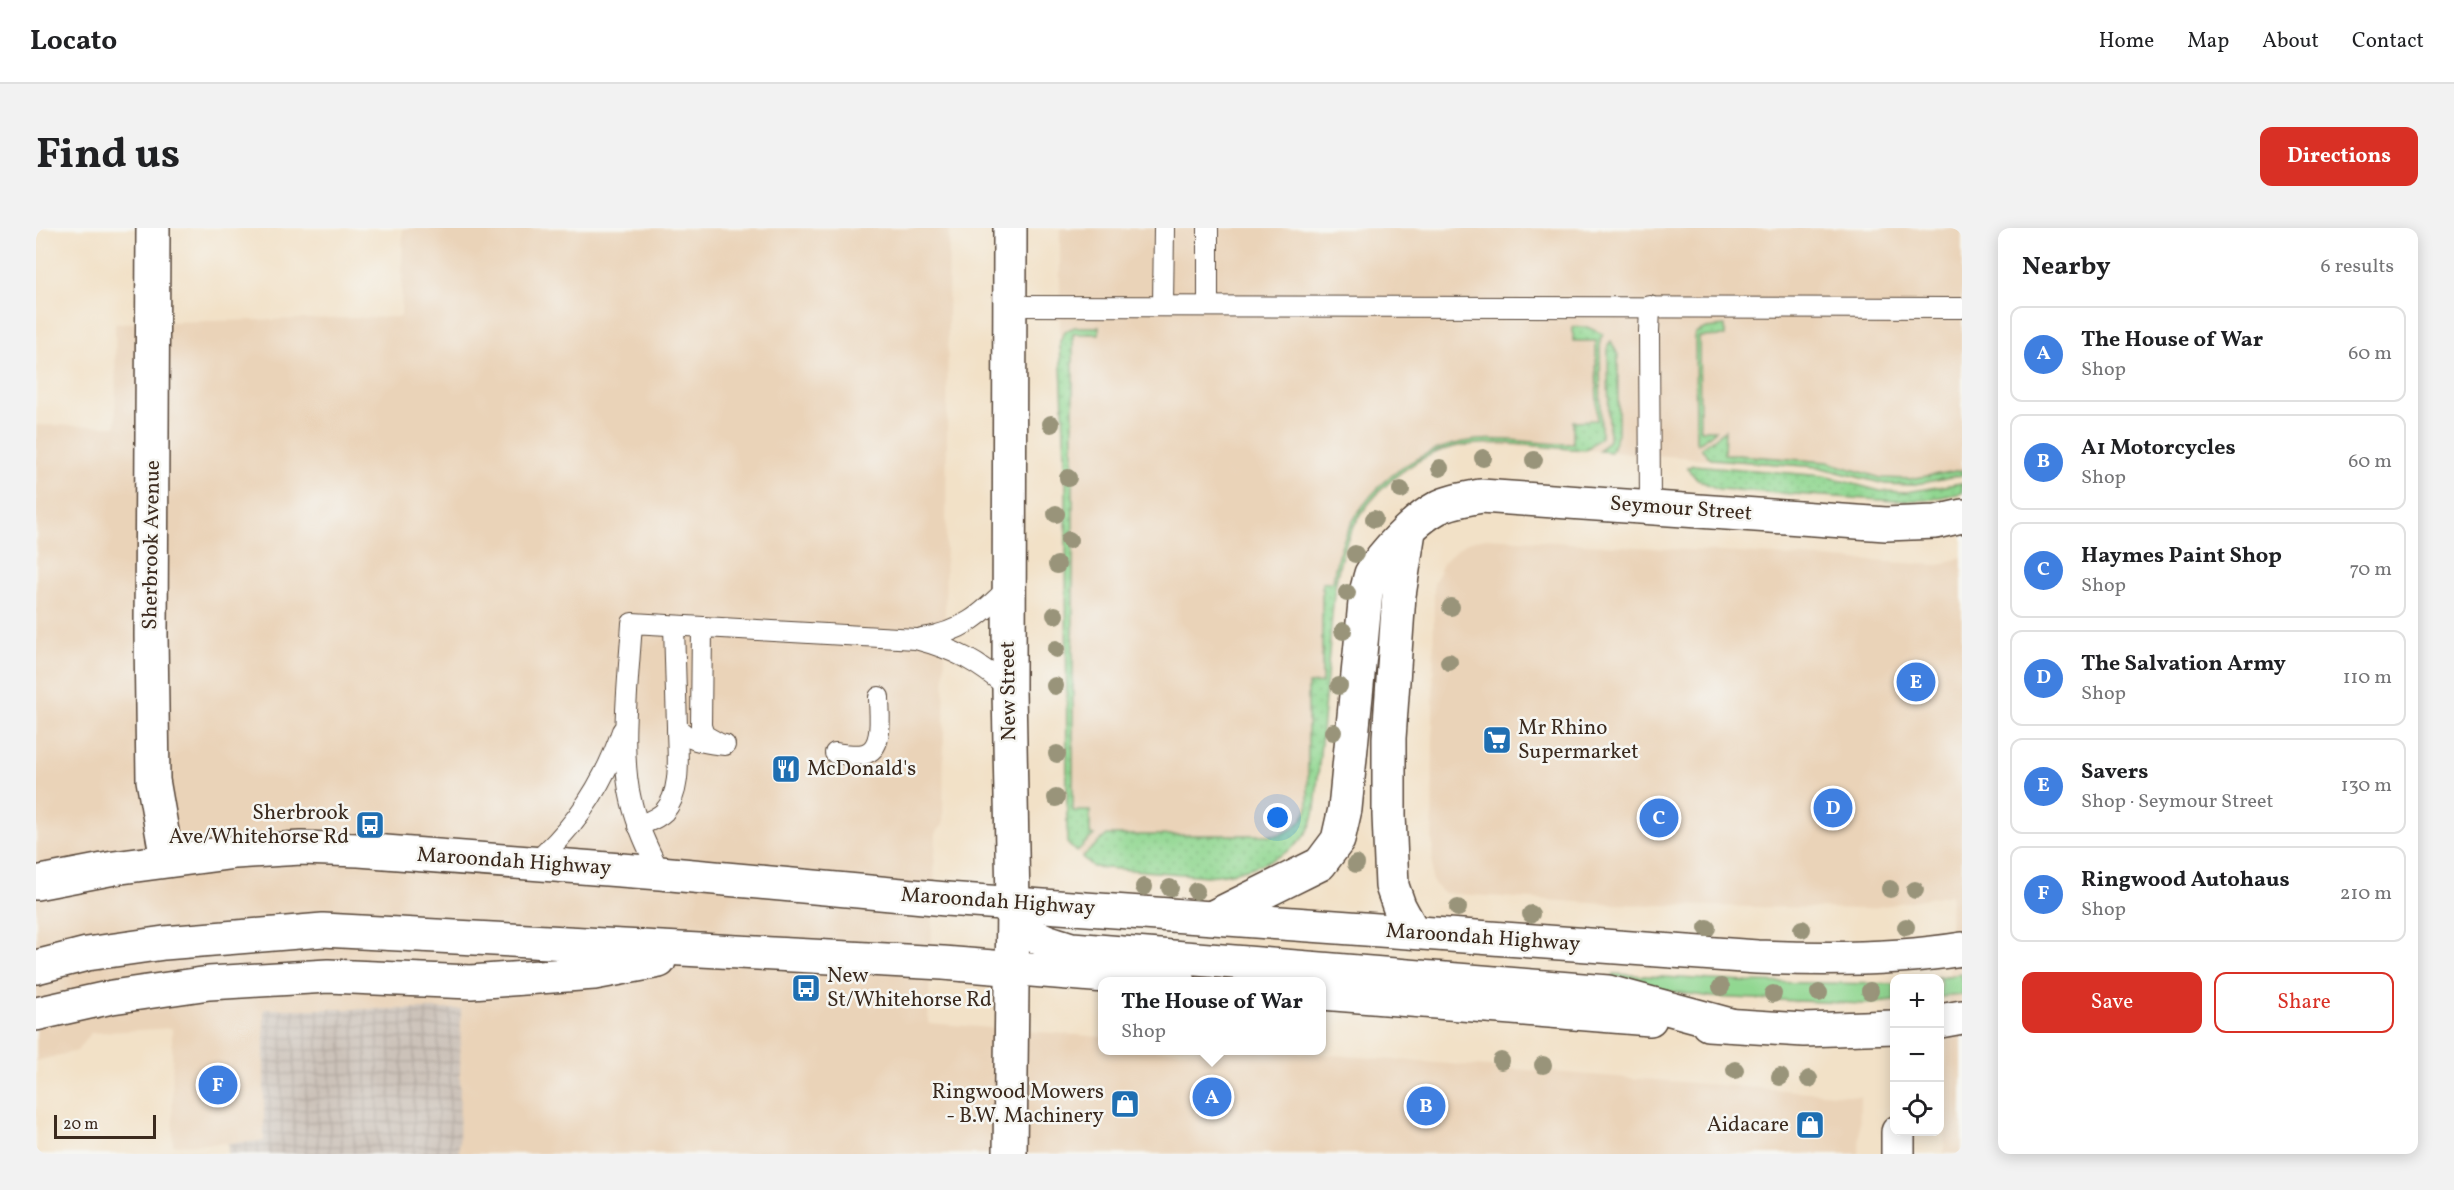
<!DOCTYPE html>
<meta charset="utf-8">
<style>
body{margin:0;font-family:Vollkorn,serif;background:#f2f2f2;color:#202124}
.controls{position:absolute;right:18px;bottom:18px;display:grid;overflow:hidden;border-radius:12px;box-shadow:0 3px 15px #0003}
.controls button{width:54px;height:54px;display:grid;place-items:center;padding:0;border:0;border-bottom:2px solid #e0e0e0;background:#fff;color:#202124;font:30px sans-serif}
.scale{position:absolute;left:18px;bottom:15px;width:102px;box-sizing:border-box;padding-left:6px;border:3px solid #3b2a1e;border-top:0;font-size:16px;line-height:21px;white-space:nowrap;color:#3b2a1e;-webkit-text-stroke:4px #f6f6f2;paint-order:stroke}
.you{position:absolute;left:1242px;top:590px;width:21px;height:21px;margin:-15px;border:4px solid #fff;border-radius:50%;background:#1a73e8;box-shadow:0 0 0 9px #1a73e833}
.badge{display:grid;place-items:center;width:39px;height:39px;border-radius:50%;background:#d93025;color:#fff;font-size:20px;font-weight:700}
.pin{position:absolute;translate:-50% -50%;border:3px solid #fff;box-shadow:0 2px 6px #0006}
.popup{position:absolute;left:1062px;top:749px;width:228px;height:78px;box-sizing:border-box;display:grid;place-content:center;border-radius:12px;background:#fff;filter:drop-shadow(0 2px 4px #0005);font-size:20px;white-space:nowrap;color:#757577}
.popup b{font-size:22px;color:#202124}
.popup::after{content:'';position:absolute;left:50%;top:100%;margin-left:-12px;border:12px solid transparent;border-top-color:#fff}
.list{margin:0;padding:0;list-style:none}
h2{display:flex;justify-content:space-between;align-items:center;height:78px;margin:0;padding:0 24px;font-size:26px}
h2 small{font-size:20px;font-weight:400;color:#757577}
.list li{display:grid;grid-template-columns:39px 1fr auto;gap:18px;align-items:center;box-sizing:border-box;height:96px;margin:0 12px 12px;padding:0 12px;border:2px solid #e0e0e0;border-radius:12px}
.list b{display:block;font-size:22px;white-space:nowrap}
.list p{margin:0;font-size:20px;white-space:nowrap;color:#757577}
.list em{font-size:20px;font-style:normal;color:#757577}
.actions{display:flex;gap:12px;padding:18px 24px}
.actions a{flex:1;padding:14px 0;border:2px solid #d93025;border-radius:12px;text-align:center;font-size:21px;color:#d93025}
.actions .main{background:#d93025;color:#fff}
.icon{flex:none;width:33px;height:33px;fill:none;stroke:currentColor;stroke-width:2;stroke-linecap:round;stroke-linejoin:round}
.map{position:relative;flex:none;width:1926px;height:926px;overflow:hidden;border-radius:12px}
header{display:flex;align-items:center;gap:36px;box-sizing:border-box;height:84px;padding:0 30px;background:#fff;border-bottom:2px solid #e0e0e0}
header strong{font-size:28px}
nav{display:flex;gap:33px;margin-inline-start:auto;font-size:21px}
.intro{display:flex;align-items:center;justify-content:space-between;box-sizing:border-box;height:144px;padding:0 36px}
h1{margin:0;font-size:42px}
.button{padding:15px 27px;border-radius:12px;background:#d93025;color:#fff;font-size:21px;font-weight:700}
main{display:flex;gap:36px;padding:0 36px}
aside{flex:1;background:#fff;border-radius:12px;box-shadow:0 3px 15px #0003}
.map>svg:first-child{display:block}
.built{fill:#ead3b8}
.industrial{fill:url(#industrial-grid)}
.grass{fill:url(#grass-dots);stroke:#668058;stroke-width:1.5}
.green{fill:#91d791;stroke:#668058;stroke-width:1.5}
.lines{fill:none;stroke-linecap:round;stroke-linejoin:round}
.service-casing{stroke:#564537;stroke-width:22}
.minor-casing{stroke:#564537;stroke-width:36}
.tertiary-casing{stroke:#564537;stroke-width:36}
.trunk-casing{stroke:#564537;stroke-width:36}
.service{stroke:#fff;stroke-width:20}
.minor{stroke:#fff;stroke-width:33}
.tertiary{stroke:#fff;stroke-width:33}
.trunk{stroke:#fff;stroke-width:33}
.tree{fill:#99947a}
.labels{text-anchor:middle;dominant-baseline:central;stroke-width:5;stroke-linejoin:round;paint-order:stroke}
.street-label{font-size:21px;fill:#3b2a1e;stroke:#f6f6f2}
.poi-label{font-size:21px;fill:#3b2a1e;stroke:#f6f6f2;text-anchor:start}
</style>
<header>
<strong>Locato</strong>
<nav><a>Home</a><a>Map</a><a>About</a><a>Contact</a></nav>
</header>
<div class="intro"><h1>Find us</h1><a class="button">Directions</a></div>
<main>
<div class="map">
<svg width="1926" height="926" viewBox="0 0 1926 926">
<defs>
<pattern id="industrial-grid" width="8" height="8" patternUnits="userSpaceOnUse" patternTransform="scale(1.5)"><rect width="8" height="8" fill="#ccc2b9"/><path d="M0 4h8M4 0v8" fill="none" stroke="#b0a79f"/></pattern>
<pattern id="grass-dots" width="8" height="8" patternUnits="userSpaceOnUse" patternTransform="scale(1.5)"><rect width="8" height="8" fill="#91d791"/><path d="M2 2h.1M6 6h.1" fill="none" stroke="#7eb97d" stroke-width="1.8" stroke-linecap="round"/></pattern>
</defs>
<rect width="100%" height="100%" fill="#f6f6f2"/>
<filter id="ink" filterUnits="userSpaceOnUse"><feTurbulence type="fractalNoise" baseFrequency=".0167" numOctaves="2"/><feDisplacementMap in="SourceGraphic" scale="12" xChannelSelector="R" yChannelSelector="G"/><feConvolveMatrix kernelMatrix="1 2 1 2 8 2 1 2 1" color-interpolation-filters="sRGB"/></filter>
<filter id="wash" filterUnits="userSpaceOnUse"><feTurbulence type="fractalNoise" baseFrequency=".008" numOctaves="4" result="noise"/><feDisplacementMap in="SourceGraphic" scale="24" xChannelSelector="R" yChannelSelector="G"/><feGaussianBlur stdDeviation="1.35" result="paint"/><feColorMatrix in="noise" values="0 0 0 0 0 0 0 0 0 0 0 0 0 0 0 0 0 1.4 0 .05"/><feComposite in="paint" operator="in"/></filter>
<g filter="url(#wash)">
<rect width="100%" height="100%" fill="#f2e1c7"/>
<g class="built">
<path d="M 367,0 L 913,0 L 907,597 L 900,604 L 892,795 L 1066,809 L 1066,822 L 1245,823 L 1824,868 L 1823,926 L 192,926 L 191,915 L 137,917 L 136,800 L 54,805 L 41,823 L 0,833 L 0,197 L 80,198 L 79,95 L 365,89 Z"/>
<path d="M 1024,0 L 1926,0 L 1926,247 L 1875,257 L 1829,252 L 1781,239 L 1563,223 L 1437,216 L 1401,224 L 1386,232 L 1352,256 L 1322,291 L 1311,313 L 1299,365 L 1280,571 L 1271,604 L 1242,628 L 1208,643 L 1187,647 L 1171,648 L 1057,639 L 1031,615 L 1030,251 L 1024,113 Z"/>
<path d="M 1450,310 L 1903,337 L 1926,329 L 1926,926 L 1908,926 L 1915,666 L 1830,681 L 1570,676 L 1407,665 L 1396,653 L 1398,355 L 1407,335 L 1418,324 L 1432,314 Z"/>
</g>
<path class="industrial" d="M 228,781 L 425,781 L 423,926 L 192,926 L 192,915 L 228,913 Z"/>
<g class="grass">
<path d="M 1689,98 L 1689,108 L 1663,109 L 1664,202 L 1680,202 L 1662,216 L 1660,214 L 1659,105 L 1670,100 Z"/>
<path d="M 1039,99 L 1063,99 L 1063,106 L 1037,106 L 1037,583 L 1054,583 L 1054,606 L 1058,607 L 1040,624 L 1031,615 L 1030,251 L 1024,113 L 1029,103 Z"/>
<path d="M 1537,99 L 1551,99 L 1567,106 L 1564,112 L 1565,209 L 1550,222 C 1509,220 1463,211 1422,218 C 1375,227 1329,268 1311,312 C 1297,347 1296,388 1293,425 C 1289,473 1284,522 1280,571 C 1279,581 1278,593 1272,602 C 1255,632 1203,646 1171,648 L 1057,639 L 1046,629 L 1071,607 L 1242,607 C 1257,603 1266,595 1272,581 L 1272,456 L 1286,455 L 1286,355 L 1297,354 C 1304,281 1367,219 1441,212 C 1473,209 1505,217 1537,216 L 1537,193 L 1561,192 L 1560,113 L 1537,113 Z"/>
<path d="M 1575,113 L 1582,127 L 1582,205 L 1575,224 L 1563,223 L 1573,212 L 1572,117 Z"/>
<path d="M 1689,202 L 1688,226 L 1792,234 L 1845,250 L 1874,251 L 1926,242 L 1926,247 L 1875,257 L 1849,256 L 1782,239 L 1675,231 L 1665,220 Z"/>
<path d="M 1657,237 L 1788,248 L 1844,263 L 1871,264 L 1926,255 L 1926,265 L 1890,272 L 1859,273 L 1683,261 C 1669,256 1660,252 1651,240 Z"/>
</g>
<g class="green">
<path d="M 1578,746 L 1710,754 L 1858,756 L 1858,773 L 1828,776 L 1676,769 L 1572,755 Z"/>
<path d="M 1926,746 L 1926,767 L 1904,769 L 1904,750 L 1895,750 Z"/>
</g>
</g>
<g filter="url(#ink)">
<g class="lines">
<g class="service-casing">
<g id="service">
<path d="M 1172,0 L 1172,78"/>
<path d="M 974,78 L 1926,80"/>
<path d="M 1127,78 L 1128,0"/>
<path d="M 1614,279 L 1613,104 L 1614,78"/>
<path d="M 638,398 L 641,499 C 652,514 672,515 689,517"/>
<path d="M 666,399 L 665,498 L 668,507 L 684,516"/>
<path d="M 886,410 C 925,405 946,386 973,359"/>
<path d="M 799,525 C 808,526 819,528 828,526 C 849,521 843,485 843,469"/>
<path d="M 602,598 C 611,594 621,591 628,584 C 647,563 641,524 641,499"/>
<path d="M 497,636 C 540,599 568,556 586,503"/>
<path d="M 624,645 C 612,621 601,598 595,572 C 583,523 593,447 596,395 L 880,411 C 918,421 943,434 973,461"/>
</g>
</g>
<g class="minor-casing">
<g id="minor">
<path d="M 117,0 L 115,407 L 117,552 L 131,632"/>
<path d="M 1373,303 L 1363,367 L 1353,510 L 1353,587 L 1356,658 L 1363,678 L 1377,704"/>
<path d="M 1177,689 L 1284,636 L 1302,612 L 1309,581 L 1330,364 C 1332,359 1333,352 1335,346 C 1346,326 1380,291 1401,280 C 1414,273 1430,271 1445,268 L 1850,296 L 1900,294 L 1926,288"/>
<path d="M 1862,904 L 1862,926"/>
</g>
</g>
<g class="tertiary-casing">
<path id="tertiary" d="M 974,0 L 973,461 L 977,676 L 974,926"/>
</g>
<g class="trunk-casing">
<g id="trunk">
<path d="M 0,655 L 78,640 L 199,624 L 265,620 L 323,622 L 624,645 L 910,671 L 1721,729 C 1789,732 1858,732 1926,721"/>
<path d="M 977,676 C 988,709 1004,712 1036,721 L 1572,764 L 1694,797"/>
<path d="M 0,739 L 51,726 L 128,715 L 287,702 L 907,735 L 1143,754"/>
<path d="M 1286,765 L 1614,791"/>
<path d="M 0,786 L 76,769 L 173,755 L 292,748 L 435,754 L 558,745 L 623,733"/>
<path d="M 1904,793 L 1926,789"/>
<path d="M 1672,796 L 1768,802 L 1858,799"/>
</g>
</g>
<use href="#service" class="service"/>
<use href="#minor" class="minor"/>
<use href="#tertiary" class="tertiary"/>
<use href="#trunk" class="trunk"/>
</g>
<g class="tree">
<circle cx="1015" cy="196" r="9"/>
<circle cx="1447" cy="230" r="9"/>
<circle cx="1498" cy="232" r="9"/>
<circle cx="1404" cy="240" r="9"/>
<circle cx="1032" cy="250" r="9"/>
<circle cx="1365" cy="262" r="9"/>
<circle cx="1020" cy="286" r="9"/>
<circle cx="1338" cy="291" r="9"/>
<circle cx="1033" cy="312" r="9"/>
<circle cx="1319" cy="326" r="9"/>
<circle cx="1021" cy="337" r="9"/>
<circle cx="1311" cy="365" r="9"/>
<circle cx="1415" cy="379" r="9"/>
<circle cx="1019" cy="387" r="9"/>
<circle cx="1307" cy="403" r="9"/>
<circle cx="1020" cy="421" r="9"/>
<circle cx="1413" cy="434" r="9"/>
<circle cx="1019" cy="458" r="9"/>
<circle cx="1303" cy="458" r="9"/>
<circle cx="1297" cy="504" r="9"/>
<circle cx="1021" cy="526" r="9"/>
<circle cx="1020" cy="570" r="9"/>
<circle cx="1320" cy="636" r="9"/>
<circle cx="1108" cy="659" r="9"/>
<circle cx="1134" cy="660" r="9"/>
<circle cx="1854" cy="661" r="9"/>
<circle cx="1879" cy="662" r="9"/>
<circle cx="1160" cy="663" r="9"/>
<circle cx="1422" cy="680" r="9"/>
<circle cx="1495" cy="686" r="9"/>
<circle cx="1870" cy="699" r="9"/>
<circle cx="1671" cy="700" r="9"/>
<circle cx="1766" cy="701" r="9"/>
<circle cx="1685" cy="759" r="9"/>
<circle cx="1834" cy="763" r="9"/>
<circle cx="1783" cy="765" r="9"/>
<circle cx="1737" cy="766" r="9"/>
<circle cx="1465" cy="833" r="9"/>
<circle cx="1507" cy="837" r="9"/>
<circle cx="1699" cy="842" r="9"/>
<circle cx="1744" cy="849" r="9"/>
<circle cx="1773" cy="851" r="9"/>
</g>
</g>
<defs>
<g id="supermarket-square" transform="scale(1.5)"><rect x="-9" y="-9" width="18" height="18" rx="4" fill="#1f6fb2" stroke="#f6f6f2"/><path d="M-6-5.5h2.5l.6 2H6L4.5 2H-2.5L-4.4-4H-6ZM-1.5 3.2a1.3 1.3 0 1 0 .1 0ZM3 3.2a1.3 1.3 0 1 0 .1 0Z" fill="#fff"/></g>
<g id="restaurant-square" transform="scale(1.5)"><rect x="-9" y="-9" width="18" height="18" rx="4" fill="#1f6fb2" stroke="#f6f6f2"/><path d="M-5-6h1v4h1v-4h1v4h1v-4h1v5L-1.5 .5V6h-2V.5L-5-1ZM5-6V6H3V1.5H1.5Q1.5-4 5-6Z" fill="#fff"/></g>
<g id="bus-square" transform="scale(1.5)"><rect x="-9" y="-9" width="18" height="18" rx="4" fill="#1f6fb2" stroke="#f6f6f2"/><path d="M-5-6H5V4H4V6H2V4H-2V6H-4V4H-5ZM-3.5-4V0h7V-4ZM-3.5 1.2v1.5H-2V1.2ZM2 1.2v1.5H3.5V1.2Z" fill="#fff"/></g>
<g id="shop-square" transform="scale(1.5)"><rect x="-9" y="-9" width="18" height="18" rx="4" fill="#1f6fb2" stroke="#f6f6f2"/><path d="M-5-2.5h2.3a2.7 3.5 0 0 1 5.4 0H5L5.5 6h-11ZM-1.5-2.5h3a1.5 2.3 0 0 0-3 0Z" fill="#fff"/></g>
</defs>
<g fill-rule="evenodd">
<use href="#supermarket-square" x="1461" y="512"/>
<use href="#restaurant-square" x="750" y="541"/>
<use href="#bus-square" x="334" y="597"/>
<use href="#bus-square" x="770" y="760"/>
<use href="#shop-square" x="1089" y="876"/>
<use href="#shop-square" x="1774" y="897"/>
</g>
<g class="labels">
<g class="street-label">
<text transform="translate(1645 281) rotate(4)">Seymour Street</text>
<text transform="translate(116 317) rotate(-89)">Sherbrook Avenue</text>
<text transform="translate(973 463) rotate(-91)">New Street</text>
<text transform="translate(478 634) rotate(4)">Maroondah Highway</text>
<text transform="translate(962 674) rotate(4)">Maroondah Highway</text>
<text transform="translate(1447 710) rotate(4)">Maroondah Highway</text>
</g>
<g class="poi-label">
<text x="1482" y="500">Mr Rhino<tspan x="1482" dy="24">Supermarket</tspan></text>
<text x="771" y="541">McDonald's</text>
<text x="313" y="585" text-anchor="end">Sherbrook<tspan x="313" dy="24">Ave/Whitehorse Rd</tspan></text>
<text x="791" y="748">New<tspan x="791" dy="24">St/Whitehorse Rd</tspan></text>
<text x="1068" y="864" text-anchor="end">Ringwood Mowers<tspan x="1068" dy="24">- B.W. Machinery</tspan></text>
<text x="1753" y="897" text-anchor="end">Aidacare</text>
</g>
</g>
</svg>
<div class="controls">
<button>+</button>
<button>−</button>
<button><svg class="icon" aria-label="locate" viewBox="0 0 24 24"><circle cx="12" cy="12" r="6"/><path d="M12 2v4M12 18v4M2 12h4M18 12h4"/></svg></button>
</div>
<div class="scale">20 m</div>
<div class="you"></div>
<div class="pin badge" style="left:1176px;top:869px;background:#3f7fe0">A</div>
<div class="popup"><b>The House of War</b>Shop</div>
<div class="pin badge" style="left:1390px;top:878px;background:#3f7fe0">B</div>
<div class="pin badge" style="left:1623px;top:590px;background:#3f7fe0">C</div>
<div class="pin badge" style="left:1797px;top:580px;background:#3f7fe0">D</div>
<div class="pin badge" style="left:1880px;top:454px;background:#3f7fe0">E</div>
<div class="pin badge" style="left:182px;top:857px;background:#3f7fe0">F</div>
</div>
<aside>
<h2>Nearby<small>6 results</small></h2>
<ul class="list">
<li><span class="badge" style="background:#3f7fe0">A</span><div><b>The House of War</b><p>Shop</p></div><em>60 m</em></li>
<li><span class="badge" style="background:#3f7fe0">B</span><div><b>A1 Motorcycles</b><p>Shop</p></div><em>60 m</em></li>
<li><span class="badge" style="background:#3f7fe0">C</span><div><b>Haymes Paint Shop</b><p>Shop</p></div><em>70 m</em></li>
<li><span class="badge" style="background:#3f7fe0">D</span><div><b>The Salvation Army</b><p>Shop</p></div><em>110 m</em></li>
<li><span class="badge" style="background:#3f7fe0">E</span><div><b>Savers</b><p>Shop · Seymour Street</p></div><em>130 m</em></li>
<li><span class="badge" style="background:#3f7fe0">F</span><div><b>Ringwood Autohaus</b><p>Shop</p></div><em>210 m</em></li>
</ul>
<div class="actions"><a class="main">Save</a><a>Share</a></div>
</aside>
</main>
